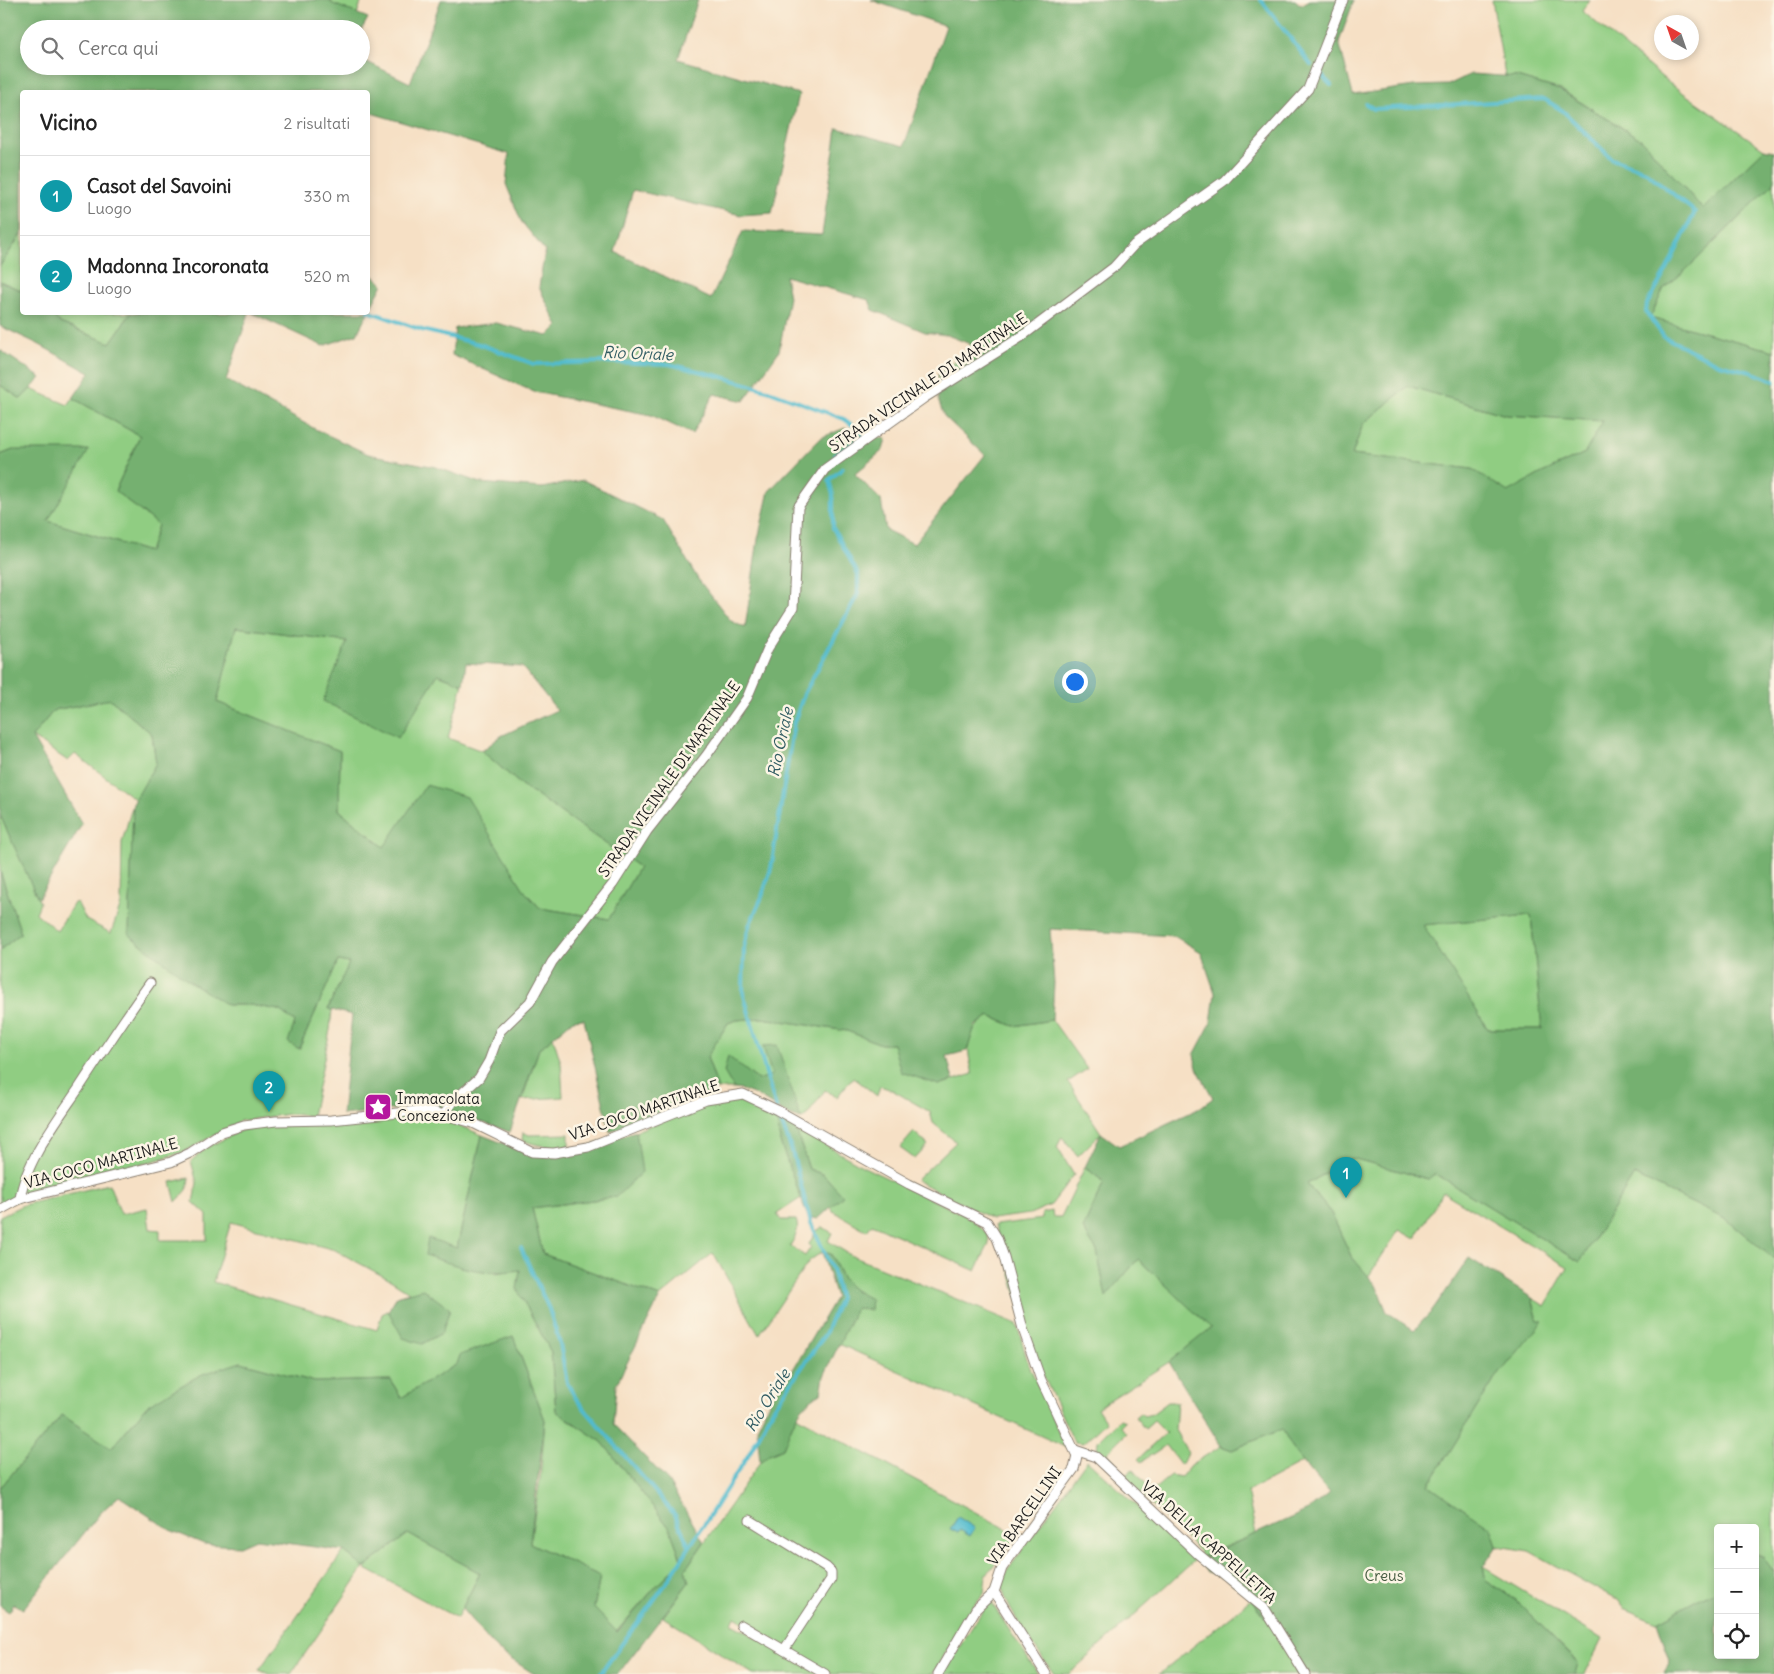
<!DOCTYPE html>
<html lang="it">
<meta charset="utf-8">
<style>
body{margin:0;font-family:Delius,sans-serif;background:#f6f6f6;color:#222}
.controls{position:absolute;right:15px;bottom:15px;display:grid;overflow:hidden;border-radius:5px;box-shadow:0 2px 8px #0003}
.controls button{width:45px;height:45px;display:grid;place-items:center;padding:0;border:0;border-bottom:1px solid #e0e0e0;background:#fff;color:#222;font:25px sans-serif}
.compass{position:absolute;left:1654px;top:15px;width:45px;height:45px;border-radius:50%;background:#fff;box-shadow:0 2px 8px #0003;rotate:320deg}
.you{position:absolute;left:1074px;top:681px;width:18px;height:18px;margin:-12px;border:4px solid #fff;border-radius:50%;background:#1a73e8;box-shadow:0 0 0 8px #1a73e833}
.badge{display:grid;place-items:center;width:32px;height:32px;border-radius:50%;background:#b5179e;color:#fff;font-size:16px;font-weight:700}
.pin{position:absolute;translate:-50% -41px;filter:drop-shadow(0 1px 2px #0008)}
.pin::after{content:'';position:absolute;top:26px;width:18px;height:15px;background:inherit;clip-path:polygon(0 0,100% 0,50% 100%)}
.list{margin:0;padding:0;list-style:none}
h2{display:flex;justify-content:space-between;align-items:center;height:65px;margin:0;padding:0 20px;font-size:21px}
h2 small{font-size:16px;font-weight:400;color:#767676}
.list li{display:grid;grid-template-columns:32px 1fr auto;gap:15px;align-items:center;box-sizing:border-box;height:80px;padding:0 20px;border-top:1px solid #e0e0e0}
.list b{display:block;font-size:19px;white-space:nowrap}
.list p{margin:0;font-size:16px;white-space:nowrap;color:#767676}
.list em{font-size:16px;font-style:normal;color:#767676}
.icon{flex:none;width:28px;height:28px;fill:none;stroke:currentColor;stroke-width:2;stroke-linecap:round;stroke-linejoin:round}
.map{position:relative;flex:none;width:1774px;height:1674px;overflow:hidden}
.search{position:absolute;background:#fff;box-shadow:0 2px 8px #0003;left:20px;top:20px;width:350px;height:55px;display:flex;align-items:center;gap:12px;box-sizing:border-box;padding:0 18px;border-radius:28px;color:#767676;font-size:19px}
.panel{position:absolute;background:#fff;box-shadow:0 2px 8px #0003;left:20px;top:90px;width:350px;height:225px;border-radius:5px}
.map>svg:first-child{display:block}
.green{fill:#90cd82;stroke:#56744f;fill-rule:evenodd}
.forest{fill:#74b070;stroke:#486646;fill-rule:evenodd}
.water{fill:#51bbce;stroke:#366c75}
.lines{fill:none;stroke-linecap:round;stroke-linejoin:round}
.stream{stroke:#51bbce;stroke-width:4}
.street-casing{stroke:#897e70;stroke-width:11}
.street{stroke:#fff;stroke-width:9}
.labels{text-anchor:middle;dominant-baseline:central;stroke-width:5;stroke-linejoin:round;paint-order:stroke}
.street-label{font-size:15px;fill:#1c1c1c;stroke:#fcf5e5}
.poi-label{font-size:15px;fill:#1c1c1c;stroke:#fcf5e5;text-anchor:start}
.park-label{font-size:15px;fill:#455a40;stroke:#fcf5e5}
.water-label{font-size:16px;font-style:italic;fill:#315c63;stroke:#fcf5e5}
</style>
<div class="map">
<svg width="1774" height="1674" viewBox="0 0 1774 1674">
<rect width="100%" height="100%" fill="#fcf5e5"/>
<filter id="ink" filterUnits="userSpaceOnUse"><feTurbulence type="fractalNoise" baseFrequency=".02" numOctaves="2"/><feDisplacementMap in="SourceGraphic" scale="10" xChannelSelector="R" yChannelSelector="G"/><feConvolveMatrix kernelMatrix="1 2 1 2 8 2 1 2 1" color-interpolation-filters="sRGB"/></filter>
<filter id="wash" filterUnits="userSpaceOnUse"><feTurbulence type="fractalNoise" baseFrequency=".0096" numOctaves="4" result="noise"/><feDisplacementMap in="SourceGraphic" scale="20" xChannelSelector="R" yChannelSelector="G"/><feGaussianBlur stdDeviation="1.12" result="paint"/><feColorMatrix in="noise" values="0 0 0 0 0 0 0 0 0 0 0 0 0 0 0 0 0 1.4 0 .05"/><feComposite in="paint" operator="in"/></filter>
<g filter="url(#wash)">
<rect width="100%" height="100%" fill="#f6e0c5"/>
<g class="green">
<path d="M 331,0 L 362,0 L 357,14 L 331,3 Z"/>
<path d="M 1492,0 L 1590,0 L 1582,11 L 1669,83 L 1764,149 L 1703,209 L 1642,140 L 1561,90 L 1517,77 L 1505,76 Z"/>
<path d="M 1774,183 L 1774,351 L 1650,318 L 1664,288 L 1686,270 Z"/>
<path d="M 22,233 L 22,291 L 0,281 L 0,266 Z"/>
<path d="M 51,313 L 131,313 L 110,343 L 60,323 Z"/>
<path d="M 0,385 L 21,399 L 31,389 L 68,405 L 73,398 L 140,436 L 115,491 L 158,525 L 149,552 L 48,521 L 13,450 L 0,455 Z"/>
<path d="M 1408,386 L 1506,415 L 1604,421 L 1585,453 L 1542,473 L 1508,493 L 1472,469 L 1352,455 L 1363,424 Z"/>
<path d="M 236,627 L 347,642 L 397,738 L 438,674 L 463,684 L 448,738 L 482,751 L 520,784 L 639,867 L 609,919 L 540,908 L 526,893 L 384,847 L 339,810 L 340,751 L 217,702 Z"/>
<path d="M 110,699 L 152,734 L 156,763 L 136,800 L 75,754 L 68,761 L 32,737 L 54,710 Z"/>
<path d="M 133,804 L 129,935 L 227,1005 L 250,1005 L 279,1010 L 295,1022 L 299,1049 L 338,961 L 350,963 L 328,1008 L 332,1010 L 330,1030 L 312,1116 L 289,1114 L 240,1121 L 184,1152 L 0,1206 L 0,950 L 21,933 L 0,871 L 0,815 L 40,903 L 36,913 L 57,931 L 74,903 L 77,902 L 86,920 L 111,933 L 121,904 L 122,842 Z"/>
<path d="M 1531,915 L 1542,1029 L 1488,1029 L 1422,925 Z"/>
<path d="M 989,1016 L 1014,1026 L 1052,1020 L 1087,1069 L 1068,1082 L 1101,1133 L 1078,1156 L 1062,1137 L 1057,1147 L 1074,1175 L 1051,1205 L 1030,1214 L 992,1219 L 916,1180 L 956,1142 L 933,1123 L 930,1112 L 892,1090 L 880,1086 L 877,1096 L 853,1077 L 837,1097 L 825,1090 L 806,1117 L 801,1119 L 773,1075 L 758,1080 L 728,1057 L 725,1072 L 734,1089 L 718,1089 L 707,1057 L 728,1023 L 737,1020 L 762,1018 L 847,1031 L 881,1044 L 893,1044 L 939,1085 L 973,1074 C 966,1047 964,1033 989,1016 Z"/>
<path d="M 553,1037 L 561,1063 L 563,1097 L 522,1100 L 539,1049 Z"/>
<path d="M 737,1098 L 751,1101 L 777,1118 L 780,1142 L 801,1198 L 777,1214 L 781,1220 L 796,1220 C 800,1230 795,1237 790,1246 L 805,1256 L 811,1247 L 809,1244 L 816,1231 L 823,1227 L 832,1233 L 828,1241 L 852,1256 L 1017,1324 L 1028,1363 L 1065,1447 L 839,1344 L 856,1308 L 854,1291 L 844,1282 L 831,1254 L 822,1252 L 809,1261 L 759,1335 L 713,1253 L 660,1297 L 543,1254 L 532,1208 L 616,1197 L 636,1131 L 710,1102 Z"/>
<path d="M 428,1113 L 482,1135 L 457,1248 L 461,1267 L 496,1273 L 520,1269 L 522,1297 L 551,1352 L 556,1411 L 602,1442 L 669,1527 L 682,1561 L 659,1583 L 616,1632 L 594,1608 L 600,1576 L 530,1543 L 540,1479 L 545,1420 L 513,1336 L 458,1364 L 401,1398 L 391,1380 L 315,1382 L 241,1362 L 149,1404 L 111,1448 L 62,1415 L 0,1488 L 0,1216 L 23,1205 L 109,1184 L 121,1214 L 147,1208 L 150,1229 L 160,1230 L 160,1240 L 207,1240 L 207,1215 L 193,1202 L 197,1183 L 191,1161 L 206,1148 L 242,1130 L 258,1127 L 379,1120 ZM 231,1222 L 335,1250 L 392,1281 L 409,1292 L 397,1296 L 388,1311 L 382,1314 L 377,1330 L 213,1282 Z"/>
<path d="M 795,1127 L 862,1166 L 968,1217 L 988,1234 L 989,1244 L 976,1271 L 872,1224 L 867,1231 L 833,1211 L 831,1207 L 842,1196 L 824,1175 L 809,1169 Z"/>
<path d="M 523,1132 L 529,1135 L 569,1134 L 569,1146 C 551,1148 538,1146 522,1140 Z"/>
<path d="M 914,1132 L 928,1145 L 915,1159 L 900,1148 Z"/>
<path d="M 1352,1158 L 1428,1179 L 1436,1174 L 1580,1262 L 1634,1175 L 1727,1220 L 1774,1259 L 1774,1571 L 1764,1559 L 1755,1555 L 1755,1528 L 1718,1528 L 1718,1589 L 1657,1622 L 1623,1608 L 1617,1600 L 1529,1551 L 1497,1546 L 1490,1528 L 1429,1485 L 1492,1383 L 1542,1321 L 1538,1321 L 1532,1298 L 1545,1306 L 1568,1267 L 1443,1192 L 1415,1239 L 1399,1230 L 1368,1277 L 1351,1256 L 1331,1213 L 1307,1184 Z"/>
<path d="M 1085,1167 L 1104,1182 L 1083,1229 L 1097,1251 L 1106,1296 L 1138,1259 L 1212,1328 L 1169,1362 L 1097,1408 L 1106,1422 L 1084,1443 L 1074,1442 L 1033,1353 L 1006,1257 L 995,1225 L 1042,1219 L 1042,1213 L 1052,1211 L 1053,1217 L 1061,1217 Z"/>
<path d="M 189,1178 L 187,1190 L 176,1202 L 171,1182 Z"/>
<path d="M 1168,1402 L 1177,1402 L 1175,1430 L 1188,1453 L 1181,1465 L 1166,1445 L 1141,1462 L 1138,1459 L 1166,1433 L 1154,1421 L 1145,1429 L 1135,1417 L 1140,1413 L 1144,1416 L 1152,1414 Z"/>
<path d="M 796,1416 L 1018,1535 L 986,1575 L 984,1593 L 974,1605 L 933,1674 L 832,1674 L 735,1617 L 732,1624 L 819,1674 L 753,1674 L 663,1617 L 689,1582 L 685,1570 L 760,1462 L 769,1454 L 783,1448 Z"/>
<path d="M 1120,1419 L 1125,1421 L 1120,1426 L 1127,1433 L 1107,1453 L 1118,1465 L 1097,1449 L 1098,1441 Z"/>
<path d="M 1282,1429 L 1303,1462 L 1247,1492 L 1256,1534 L 1196,1559 L 1069,1674 L 1054,1674 C 1041,1655 1003,1606 1002,1585 C 1002,1580 1006,1575 1008,1570 L 1087,1460 L 1196,1559 L 1200,1552 L 1123,1477 L 1133,1469 L 1152,1491 L 1171,1475 L 1181,1477 L 1191,1465 L 1221,1446 L 1232,1450 Z"/>
<path d="M 408,1534 L 480,1573 L 457,1618 L 364,1568 L 291,1674 L 269,1674 L 259,1670 L 344,1551 L 364,1568 Z"/>
<path d="M 1483,1567 L 1602,1639 L 1585,1674 L 1575,1674 L 1578,1662 L 1516,1600 L 1486,1581 Z"/>
<path d="M 1252,1599 L 1308,1674 L 1159,1674 Z"/>
<path d="M 991,1602 L 1038,1674 L 942,1674 L 985,1607 Z"/>
</g>
<g class="forest">
<path d="M 0,0 L 331,0 L 331,3 L 368,18 L 361,31 L 361,29 L 29,29 L 29,66 L 361,66 L 361,59 L 410,83 L 441,0 L 698,0 L 678,59 L 799,94 L 772,213 L 741,215 L 633,190 L 615,252 L 711,299 L 743,231 L 822,235 L 837,128 L 904,146 L 946,26 L 871,0 L 1295,0 L 1301,5 L 1310,0 L 1354,0 L 1339,42 L 1353,95 L 1414,86 L 1448,85 L 1471,74 L 1517,77 L 1560,90 L 1642,140 L 1703,209 L 1764,149 L 1774,151 L 1774,183 L 1686,270 L 1664,288 L 1650,318 L 1774,351 L 1774,1259 L 1727,1220 L 1634,1175 L 1580,1262 L 1436,1174 L 1428,1179 L 1352,1158 L 1307,1184 L 1331,1213 L 1351,1256 L 1376,1285 L 1387,1312 L 1414,1330 L 1433,1310 L 1469,1258 L 1532,1298 L 1538,1320 L 1543,1321 L 1492,1383 L 1429,1485 L 1491,1528 L 1497,1546 L 1483,1567 L 1486,1581 L 1516,1600 L 1578,1663 L 1575,1674 L 1308,1674 L 1252,1599 L 1226,1578 L 1208,1572 L 1196,1559 L 1209,1555 L 1308,1510 L 1329,1493 L 1296,1454 L 1282,1429 L 1232,1450 L 1221,1446 L 1169,1362 L 1211,1328 L 1138,1259 L 1106,1297 L 1097,1251 L 1083,1229 L 1104,1182 L 1085,1167 L 1101,1133 L 1119,1146 L 1198,1109 L 1213,1098 L 1197,1068 L 1194,1055 L 1211,1023 L 1215,993 L 1201,952 L 1174,936 L 1050,929 L 1054,983 L 1052,1020 L 1014,1026 L 989,1016 L 975,1026 L 967,1051 L 947,1056 L 953,1080 L 939,1085 L 901,1072 L 893,1044 L 881,1044 L 847,1031 L 762,1018 L 737,1020 L 728,1023 L 707,1057 L 718,1089 L 610,1132 L 584,1019 L 573,1020 L 539,1049 L 510,1132 L 432,1105 L 342,1115 L 352,1015 L 328,1009 L 349,963 L 338,961 L 299,1049 L 288,1042 L 295,1022 L 279,1010 L 250,1005 L 227,1005 L 192,983 L 129,935 L 133,804 L 156,763 L 152,734 L 110,699 L 54,710 L 32,737 L 82,824 L 38,899 L 0,815 L 0,455 L 13,450 L 89,450 L 48,521 L 149,552 L 158,525 L 115,491 L 140,436 L 73,398 L 90,373 L 38,344 L 0,326 L 0,281 L 22,291 L 22,312 L 51,313 L 60,323 L 110,343 L 131,313 L 249,313 L 226,380 L 315,429 L 368,454 L 436,467 L 480,483 L 542,488 L 583,480 L 663,520 L 698,579 L 731,621 L 745,628 L 758,539 L 769,491 L 820,438 L 845,428 L 886,439 L 883,450 L 855,474 L 881,500 L 886,530 L 914,544 L 985,455 L 944,416 L 938,400 L 938,374 L 969,349 L 970,344 L 947,335 L 925,332 L 873,310 L 869,300 L 785,276 L 789,297 L 779,351 L 744,401 L 714,394 L 692,434 L 651,415 L 534,392 L 452,355 L 455,328 L 496,323 L 548,336 L 558,326 L 539,287 L 545,251 L 521,221 L 506,184 L 509,154 L 368,112 L 368,92 L 110,92 L 105,90 L 103,92 L 22,92 L 22,233 L 0,266 ZM 1408,386 L 1506,415 L 1603,421 L 1585,453 L 1542,473 L 1508,492 L 1472,469 L 1352,455 L 1363,424 ZM 236,627 L 347,642 L 323,701 L 398,738 L 438,674 L 463,684 L 466,663 L 522,667 L 557,710 L 501,736 L 482,751 L 520,784 L 639,867 L 609,919 L 540,908 L 526,893 L 467,797 L 426,785 L 384,847 L 339,810 L 340,751 L 217,702 ZM 1531,915 L 1542,1029 L 1488,1029 L 1423,925 Z"/>
<path d="M 368,271 L 383,284 L 357,334 L 323,346 L 252,313 L 368,312 Z"/>
<path d="M 0,350 L 41,378 L 21,399 L 0,385 Z"/>
<path d="M 0,871 L 21,933 L 0,950 Z"/>
<path d="M 777,1045 L 801,1119 C 776,1113 761,1091 734,1089 L 724,1072 L 728,1056 L 758,1080 L 772,1075 L 763,1046 Z"/>
<path d="M 777,1118 L 795,1127 L 809,1169 L 824,1175 L 843,1196 L 818,1219 L 808,1217 L 780,1142 Z"/>
<path d="M 636,1131 L 642,1172 L 616,1197 L 532,1208 L 543,1254 L 660,1297 L 616,1385 L 613,1424 L 668,1481 L 704,1542 L 685,1570 L 689,1582 L 618,1674 L 534,1674 L 497,1650 L 462,1609 L 480,1573 L 408,1534 L 364,1568 L 344,1551 L 256,1539 L 240,1546 L 204,1544 L 170,1530 L 119,1496 L 102,1511 L 23,1609 L 14,1604 L 9,1612 L 0,1606 L 0,1488 L 62,1415 L 111,1448 L 149,1404 L 200,1375 L 241,1362 L 315,1382 L 391,1380 L 401,1398 L 457,1364 L 460,1355 L 513,1336 L 545,1420 L 530,1543 L 600,1576 L 594,1608 L 617,1632 L 659,1583 L 682,1561 L 669,1527 L 602,1442 L 556,1411 L 551,1352 L 517,1289 L 520,1270 C 482,1276 460,1267 425,1255 L 428,1238 L 457,1248 L 482,1135 L 531,1154 L 553,1157 Z"/>
<path d="M 822,1252 L 831,1254 C 842,1279 845,1287 871,1299 L 870,1310 L 856,1308 L 824,1376 L 821,1393 C 796,1408 794,1422 783,1448 L 769,1454 L 760,1462 L 757,1428 L 773,1394 L 788,1378 L 836,1297 Z"/>
<path d="M 423,1289 L 450,1309 L 442,1333 L 422,1344 L 403,1338 L 388,1311 L 397,1296 Z"/>
<path d="M 1755,1555 L 1764,1559 L 1774,1571 L 1774,1674 L 1664,1674 L 1670,1660 L 1657,1622 L 1718,1589 L 1718,1655 L 1755,1655 Z"/>
</g>
<path class="water" d="M 958,1517 L 975,1528 L 970,1536 L 960,1530 L 958,1533 L 950,1529 Z"/>
<g class="lines">
<g class="stream">
<path d="M 1261,0 L 1311,65"/>
<path d="M 1320,74 L 1331,85"/>
<path d="M 1366,104 L 1374,109 L 1544,99 L 1563,111 L 1612,159 L 1645,171 L 1695,212 L 1666,271 L 1647,304 L 1646,312 L 1664,337 L 1719,364 L 1751,372 L 1774,381"/>
<path d="M 368,311 L 422,330 L 479,344 L 534,364 L 605,362 L 669,364 L 719,376 L 767,390 L 844,419 L 866,435 L 863,437"/>
<path d="M 835,455 L 857,441"/>
<path d="M 762,896 L 771,869 L 794,722 L 804,694 L 858,594 L 858,574 L 833,528 L 833,495 L 829,480 L 843,468"/>
<path d="M 761,899 L 749,926 L 744,947 L 743,992 L 776,1108"/>
<path d="M 521,1248 L 549,1309 L 560,1344 L 567,1383 L 577,1400 L 675,1515 L 689,1546"/>
<path d="M 600,1674 L 667,1582 L 749,1454 L 773,1409 L 825,1334 L 840,1298 L 832,1269 L 811,1223 L 792,1151 L 778,1113"/>
</g>
</g>
</g>
<g filter="url(#ink)">
<g class="lines">
<g class="street-casing">
<g id="street">
<path d="M 444,1115 L 452,1102 L 479,1078 L 489,1061 L 500,1031 L 530,1002 L 552,962 L 613,884 L 647,831 L 706,756 L 747,698 L 768,648 L 793,608 L 798,507 L 825,469 L 924,398 L 1021,337 L 1114,267 L 1134,245 L 1224,181 L 1308,89 L 1343,0"/>
<path d="M 20,1199 C 25,1162 58,1119 79,1088 C 102,1053 125,1018 150,983"/>
<path d="M 0,1210 L 20,1199 L 171,1162 L 190,1153 L 222,1132 L 244,1125 L 276,1121 L 331,1120 L 427,1110 L 473,1123 L 532,1152 L 554,1153 L 588,1147 L 706,1100 L 743,1094 L 777,1110 L 909,1184 L 987,1222 L 997,1238 L 1004,1257 L 1023,1329 L 1041,1380 L 1077,1456 L 1074,1469 L 1002,1568 L 994,1592 L 1046,1674"/>
<path d="M 1075,1450 L 1096,1457 L 1198,1554 L 1265,1609 L 1305,1674"/>
<path d="M 750,1520 L 826,1567 L 831,1572 L 831,1579 L 784,1650"/>
<path d="M 741,1625 L 825,1674"/>
<path d="M 938,1674 L 976,1609 L 994,1592"/>
</g>
</g>
<use href="#street" class="street"/>
</g>
</g>
<defs>
<g id="sight-square" transform="scale(1.4375)"><rect x="-9" y="-9" width="18" height="18" rx="4" fill="#b5179e" stroke="#fcf5e5"/><path d="M0-6L1.8-2.2L6-1.7L2.9 1.2L3.7 5.4L0 3.3L-3.7 5.4L-2.9 1.2L-6-1.7L-1.8-2.2Z" fill="#fff"/></g>
</defs>
<g fill-rule="evenodd">
<use href="#sight-square" x="378" y="1107"/>
</g>
<g class="labels">
<g class="street-label">
<text transform="translate(928 382) rotate(-34)">STRADA VICINALE DI MARTINALE</text>
<text transform="translate(669 779) rotate(-55)">STRADA VICINALE DI MARTINALE</text>
<text transform="translate(644 1110) rotate(-19)">VIA COCO MARTINALE</text>
<text transform="translate(101 1163) rotate(-15)">VIA COCO MARTINALE</text>
<text transform="translate(1024 1516) rotate(-55)">VIA BARCELLINI</text>
<text transform="translate(1209 1542) rotate(42)">VIA DELLA CAPPELLETTA</text>
</g>
<g class="poi-label">
<text x="397" y="1098">Immacolata<tspan x="397" dy="17">Concezione</tspan></text>
</g>
<g class="park-label">
<text x="1384" y="1575">Creus</text>
</g>
<g class="water-label">
<text transform="translate(638 353) rotate(2)">Rio Oriale</text>
<text transform="translate(780 742) rotate(-78)">Rio Oriale</text>
<text transform="translate(767 1400) rotate(-58)">Rio Oriale</text>
</g>
</g>
</svg>
<div class="controls">
<button>+</button>
<button>−</button>
<button><svg class="icon" aria-label="locate" viewBox="0 0 24 24"><circle cx="12" cy="12" r="6"/><path d="M12 2v4M12 18v4M2 12h4M18 12h4"/></svg></button>
</div>
<svg class="compass" viewBox="-18 -18 36 36"><path d="M0-13l5 13h-10z" fill="#e53935"/><path d="M0 13l5-13h-10z" fill="#767676"/></svg>
<div class="you"></div>
<div class="pin badge" style="left:1346px;top:1198px;background:#0f9aa8">1</div>
<div class="pin badge" style="left:269px;top:1112px;background:#0f9aa8">2</div>
<div class="search"><svg class="icon" aria-label="search" viewBox="0 0 24 24"><circle cx="10" cy="10" r="6"/><path d="M15 15l6 6"/></svg>Cerca qui</div>
<section class="panel">
<h2>Vicino<small>2 risultati</small></h2>
<ul class="list">
<li><span class="badge" style="background:#0f9aa8">1</span><div><b>Casot del Savoini</b><p>Luogo</p></div><em>330 m</em></li>
<li><span class="badge" style="background:#0f9aa8">2</span><div><b>Madonna Incoronata</b><p>Luogo</p></div><em>520 m</em></li>
</ul>
</section>
</div>
